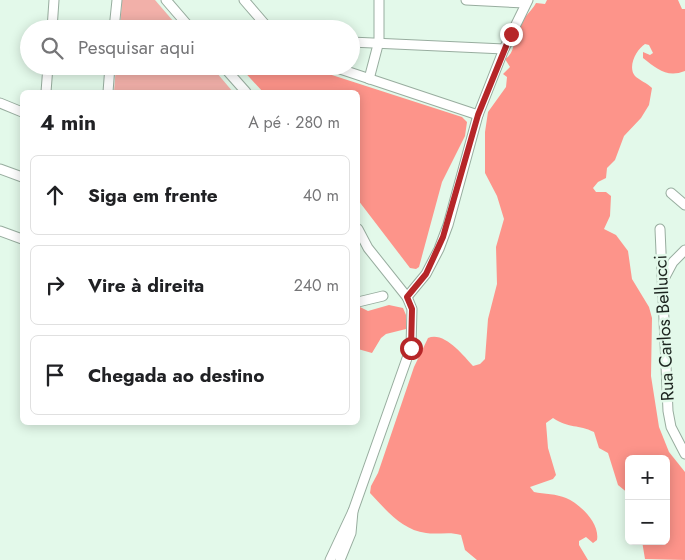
<!DOCTYPE html>
<html lang="pt">
<meta charset="utf-8">
<style>
body{margin:0;font-family:Jost,sans-serif;background:#f6f6f6;color:#202124}
.controls{position:absolute;right:15px;bottom:15px;display:grid;overflow:hidden;border-radius:8px;box-shadow:0 2px 12px #0003}
.controls button{width:45px;height:45px;display:grid;place-items:center;padding:0;border:0;border-bottom:1px solid #e0e0e0;background:#fff;color:#202124;font:25px sans-serif}
.stop{position:absolute;width:15px;height:15px;margin:-11px;border:4px solid #b62628;border-radius:50%;background:#fff}
.stop.end{background:#b62628;border-color:#fff;box-shadow:0 1px 5px #0008}
.list{margin:0;padding:0;list-style:none}
h2{display:flex;justify-content:space-between;align-items:center;height:65px;margin:0;padding:0 20px;font-size:21px}
h2 small{font-size:16px;font-weight:400;color:#757577}
.list li{display:grid;grid-template-columns:32px 1fr auto;gap:15px;align-items:center;box-sizing:border-box;height:80px;margin:0 10px 10px;padding:0 10px;border:1px solid #e0e0e0;border-radius:8px}
.list b{display:block;font-size:19px;white-space:nowrap}
.list em{font-size:16px;font-style:normal;color:#757577}
.icon{flex:none;width:28px;height:28px;fill:none;stroke:currentColor;stroke-width:2;stroke-linecap:round;stroke-linejoin:round}
.map{position:relative;flex:none;width:685px;height:560px;overflow:hidden}
.search{position:absolute;background:#fff;box-shadow:0 2px 12px #0003;left:20px;top:20px;width:340px;height:55px;display:flex;align-items:center;gap:12px;box-sizing:border-box;padding:0 18px;border-radius:28px;color:#757577;font-size:19px}
.panel{position:absolute;background:#fff;box-shadow:0 2px 12px #0003;left:20px;top:90px;width:340px;height:335px;border-radius:8px}
.map>svg:first-child{display:block}
.green{fill:#f2b0a9}
.forest{fill:#fd948a}
.lines{fill:none;stroke-linecap:round;stroke-linejoin:round}
.street-casing{stroke:#98ad9f;stroke-width:11}
.street{stroke:#fff;stroke-width:9}
.route{stroke:#b62628;stroke-width:6}
.labels{text-anchor:middle;dominant-baseline:central;stroke-width:5;stroke-linejoin:round;paint-order:stroke}
.street-label{font-size:18px;fill:#1c241f;stroke:#e3f9ea}
</style>
<div class="map">
<svg width="685" height="560" viewBox="0 0 685 560">
<rect width="100%" height="100%" fill="#e3f9ea"/>
<g class="green">
<path d="M 122,0 L 155,0 L 180,29 L 120,29 Z"/>
<path d="M 116,66 L 211,66 L 233,92 L 114,92 Z"/>
</g>
<g class="forest">
<path d="M 547,0 L 678,0 L 682,9 L 685,9 L 685,71 C 667,78 657,69 643,58 L 643,52 L 650,55 L 653,53 L 649,45 L 645,44 C 637,49 627,66 635,76 C 639,80 647,83 652,88 L 649,105 L 641,118 L 624,136 L 615,160 L 607,168 L 606,178 L 598,182 L 593,188 L 596,192 L 606,192 L 611,196 L 610,216 L 604,229 L 616,235 L 628,251 L 632,279 L 649,307 L 652,318 L 651,376 L 659,427 L 669,452 L 685,472 L 685,560 L 645,559 L 642,541 L 666,541 L 666,459 L 629,459 L 629,494 L 618,485 L 608,453 L 599,448 L 594,432 C 578,424 570,429 553,418 L 546,423 L 548,448 L 556,475 L 553,479 L 530,487 L 534,492 C 544,494 557,494 566,498 C 580,504 600,523 597,540 L 593,543 L 586,537 L 579,541 L 579,545 L 588,560 L 477,560 L 465,550 L 461,535 C 449,531 438,535 426,533 C 402,530 386,510 370,493 L 371,486 L 378,473 L 414,367 L 428,338 C 444,331 463,355 473,366 L 480,364 L 485,359 L 488,319 L 497,284 L 496,247 L 504,219 L 497,196 L 485,173 L 485,132 L 488,112 L 506,87 L 507,77 L 503,74 L 510,67 L 505,59 C 518,51 512,34 518,25 C 524,17 531,12 536,3 L 545,4 Z"/>
<path d="M 239,66 L 304,66 L 462,117 L 467,122 L 465,136 L 442,182 L 419,267 L 416,269 L 410,268 L 358,200 L 358,92 L 263,92 Z"/>
<path d="M 389,305 L 403,308 L 406,315 L 406,329 L 386,334 L 381,338 L 372,353 L 358,349 L 358,306 L 368,311 Z"/>
</g>
<g class="lines">
<g class="street-casing">
<g id="street">
<path d="M 166,0 L 191,29"/>
<path d="M 244,0 L 269,29"/>
<path d="M 466,0 L 525,3"/>
<path d="M 52,29 L 54,0"/>
<path d="M 114,29 L 117,0"/>
<path d="M 351,42 L 504,49"/>
<path d="M 223,66 L 246,92"/>
<path d="M 331,66 L 478,115"/>
<path d="M 369,79 L 379,41 L 379,0"/>
<path d="M 46,92 L 48,66"/>
<path d="M 108,92 L 110,66"/>
<path d="M 0,103 L 22,112"/>
<path d="M 0,169 L 22,177"/>
<path d="M 671,193 L 685,205"/>
<path d="M 660,229 L 668,411 L 671,427 L 685,454"/>
<path d="M 0,231 L 22,239"/>
<path d="M 665,277 L 673,262 L 685,250"/>
<path d="M 407,297 L 426,274 L 439,249 L 448,225 L 478,115 L 504,49 L 528,0"/>
<path d="M 358,302 L 383,296"/>
<path d="M 353,511 L 411,347 L 412,309 L 407,297 L 368,248 L 358,229"/>
<path d="M 330,560 L 353,511 L 351,533 L 340,560"/>
</g>
</g>
<use href="#street" class="street"/>
</g>
<g class="lines">
<path class="route" d="M 411,348 L 412,309 L 407,297 L 426,274 L 443,237 L 478,115 L 511,34"/>
</g>
<g class="labels">
<g class="street-label">
<text transform="translate(664 328) rotate(-93)">Rua Carlos Bellucci</text>
</g>
</g>
</svg>
<div class="controls">
<button>+</button>
<button>−</button>
</div>
<div class="stop" style="left:411px;top:348px"></div>
<div class="stop end" style="left:511px;top:34px"></div>
<div class="search"><svg class="icon" aria-label="search" viewBox="0 0 24 24"><circle cx="10" cy="10" r="6"/><path d="M15 15l6 6"/></svg>Pesquisar aqui</div>
<section class="panel">
<h2>4 min<small>A pé · 280 m</small></h2>
<ul class="list">
<li><svg class="icon" aria-label="ahead" viewBox="0 0 24 24"><path d="M12 20V5M6 11l6-6 6 6"/></svg><div><b>Siga em frente</b></div><em>40 m</em></li>
<li><svg class="icon" aria-label="right" viewBox="0 0 24 24"><path d="M7 20v-9h11M14 6l5 5-5 5"/></svg><div><b>Vire à direita</b></div><em>240 m</em></li>
<li><svg class="icon" aria-label="arrive" viewBox="0 0 24 24"><path d="M6 21V4h12l-3 4 3 4H6"/></svg><div><b>Chegada ao destino</b></div></li>
</ul>
</section>
</div>
